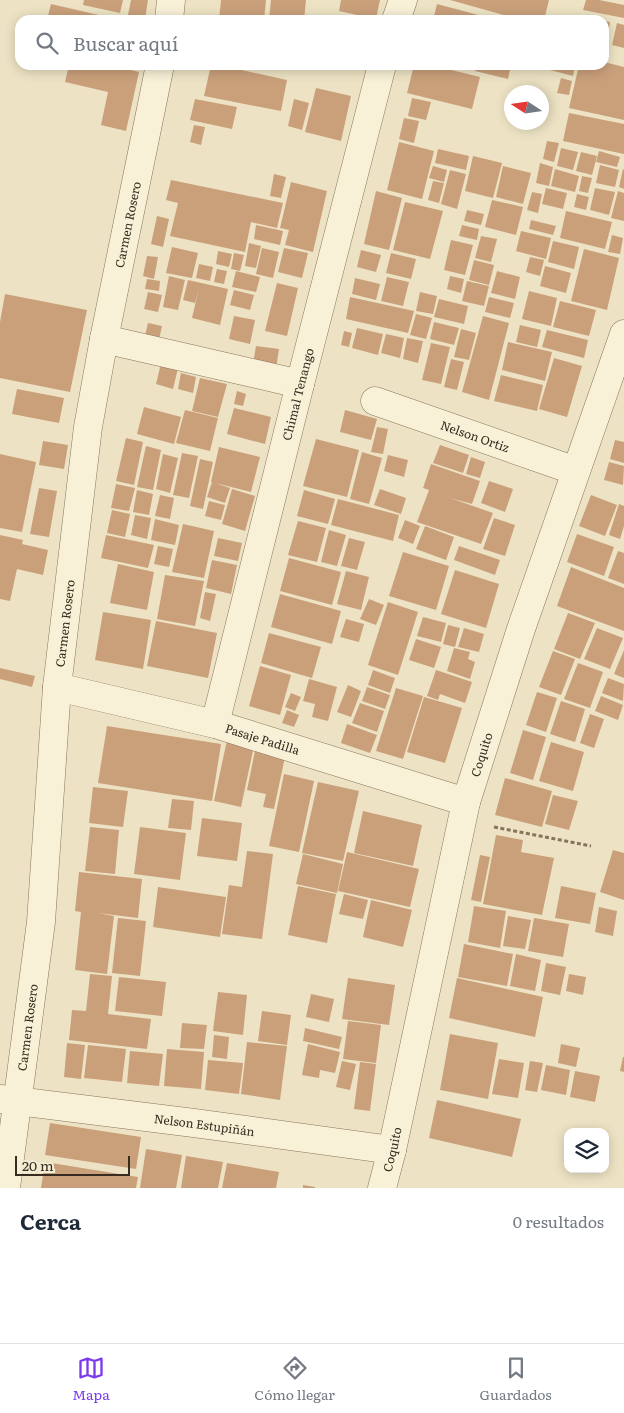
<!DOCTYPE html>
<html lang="es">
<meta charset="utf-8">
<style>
body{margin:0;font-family:Literata,serif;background:#f6f6f7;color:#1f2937}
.controls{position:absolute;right:15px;bottom:15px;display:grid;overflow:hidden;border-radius:10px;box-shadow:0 2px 12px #0003}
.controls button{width:45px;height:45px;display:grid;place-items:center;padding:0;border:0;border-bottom:1px solid #e0e1e3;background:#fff;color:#1f2937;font:25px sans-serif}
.compass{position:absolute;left:504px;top:85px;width:45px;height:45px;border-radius:50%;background:#fff;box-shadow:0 2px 12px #0003;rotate:282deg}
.scale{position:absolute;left:15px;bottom:12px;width:115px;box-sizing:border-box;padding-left:5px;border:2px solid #372c1f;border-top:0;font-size:14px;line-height:18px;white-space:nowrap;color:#372c1f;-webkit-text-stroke:4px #f4edd4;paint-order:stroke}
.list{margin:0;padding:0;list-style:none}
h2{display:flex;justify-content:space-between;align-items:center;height:65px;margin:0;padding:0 20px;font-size:21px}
h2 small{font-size:16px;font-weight:400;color:#747a83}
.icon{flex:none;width:28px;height:28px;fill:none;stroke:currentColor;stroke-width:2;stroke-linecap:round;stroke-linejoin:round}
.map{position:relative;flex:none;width:624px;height:1188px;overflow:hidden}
.search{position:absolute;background:#fff;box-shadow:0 2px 12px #0003;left:15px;right:15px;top:15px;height:55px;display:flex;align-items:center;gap:12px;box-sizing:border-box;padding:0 18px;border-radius:15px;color:#747a83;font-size:19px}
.sheet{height:155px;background:#fff}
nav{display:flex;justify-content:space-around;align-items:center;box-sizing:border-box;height:70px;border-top:1px solid #e0e1e3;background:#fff;font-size:14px;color:#747a83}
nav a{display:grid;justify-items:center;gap:2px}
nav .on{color:#7c3aed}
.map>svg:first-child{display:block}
.building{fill:#caa07b}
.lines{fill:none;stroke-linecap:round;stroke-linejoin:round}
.minor-casing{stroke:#87755b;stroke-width:29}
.path{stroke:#87755b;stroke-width:3;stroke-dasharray:4 2.5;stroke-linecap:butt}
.minor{stroke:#f8f0d7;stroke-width:28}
.labels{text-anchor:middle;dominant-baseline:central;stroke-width:4;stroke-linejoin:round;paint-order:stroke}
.street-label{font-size:12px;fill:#372c1f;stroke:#f4edd4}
</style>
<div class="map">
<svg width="624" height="1188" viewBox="0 0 624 1188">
<rect width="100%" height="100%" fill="#ede3c4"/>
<g class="building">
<path d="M 84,0 L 123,0 L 120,13 L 83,5 Z"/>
<path d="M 131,0 L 148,0 L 145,19 L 128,15 Z"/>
<path d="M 221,0 L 266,0 L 264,20 L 219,20 Z"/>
<path d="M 271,0 L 306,0 L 304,20 L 269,20 Z"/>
<path d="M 341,0 L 380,0 L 376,19 L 339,11 Z"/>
<path d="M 450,0 L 549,0 L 544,20 L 522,20 Z"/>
<path d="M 586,0 L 599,0 L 624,5 L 624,18 L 583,10 Z"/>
<path d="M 51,4 L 116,19 L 116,20 L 47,20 Z"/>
<path d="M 437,4 L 486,17 L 485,20 L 433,20 Z"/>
<path d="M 569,16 L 589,19 L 589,20 L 568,20 Z"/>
<path d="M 604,21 L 610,22 L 605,53 L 604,53 Z"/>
<path d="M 617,23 L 624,25 L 624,48 L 612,45 Z"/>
<path d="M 604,62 L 624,67 L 624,120 L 569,108 L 579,65 L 604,65 Z"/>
<path d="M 69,65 L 111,65 L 139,72 L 126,131 L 101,125 L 108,92 L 65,82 Z"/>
<path d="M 119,65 L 141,65 L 139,70 Z"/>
<path d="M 211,65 L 219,65 L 287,80 L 281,111 L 204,96 Z"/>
<path d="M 350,65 L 361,65 L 360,70 L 349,68 Z"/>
<path d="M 414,65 L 431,65 L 480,77 L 472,109 L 407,93 Z"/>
<path d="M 477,65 L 511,65 L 508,79 L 475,71 Z"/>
<path d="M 551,65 L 575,65 L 573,76 L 550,70 Z"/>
<path d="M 561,78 L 572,81 L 569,95 L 557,93 Z"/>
<path d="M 316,88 L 351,96 L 341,141 L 305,132 Z"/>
<path d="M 412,98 L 431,102 L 426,120 L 408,116 Z"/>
<path d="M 195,99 L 237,107 L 232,129 L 190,120 Z"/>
<path d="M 294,99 L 309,103 L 302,130 L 288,126 Z"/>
<path d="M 569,113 L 624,124 L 624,154 L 563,141 Z"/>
<path d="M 404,118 L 419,121 L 414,143 L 399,139 Z"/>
<path d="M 194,125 L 205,127 L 201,145 L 190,142 Z"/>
<path d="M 547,141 L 559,143 L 554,162 L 543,159 Z"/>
<path d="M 399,142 L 434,151 L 422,199 L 387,190 Z"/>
<path d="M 561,148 L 578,152 L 573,170 L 557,166 Z"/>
<path d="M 438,149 L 469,156 L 466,170 L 435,163 Z"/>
<path d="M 599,151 L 620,157 L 617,167 L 596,162 Z"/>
<path d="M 581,152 L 597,156 L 592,175 L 576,171 Z"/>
<path d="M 473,156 L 502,163 L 493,198 L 465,191 Z"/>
<path d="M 540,163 L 553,167 L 549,186 L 536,183 Z"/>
<path d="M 600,165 L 619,170 L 615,187 L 596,183 Z"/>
<path d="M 433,166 L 447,170 L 444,182 L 429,178 Z"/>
<path d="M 503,166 L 531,173 L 523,204 L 496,197 Z"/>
<path d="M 555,169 L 579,176 L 575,192 L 551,186 Z"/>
<path d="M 623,169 L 624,170 L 624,189 L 619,187 Z"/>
<path d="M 450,170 L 466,174 L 457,209 L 441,204 Z"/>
<path d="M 274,174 L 286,177 L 281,198 L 270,196 Z"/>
<path d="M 582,176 L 592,178 L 588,193 L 579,191 Z"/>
<path d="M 171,180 L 283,203 L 277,228 L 251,222 L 245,252 L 170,236 L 178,203 L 166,200 Z"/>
<path d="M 433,181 L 444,183 L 439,203 L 428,200 Z"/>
<path d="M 291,182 L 327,191 L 313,252 L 285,245 L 289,230 L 280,228 Z"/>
<path d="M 546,188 L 567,193 L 563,209 L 542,204 Z"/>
<path d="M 595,188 L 615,192 L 609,215 L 590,210 Z"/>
<path d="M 376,191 L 402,198 L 389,250 L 364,244 Z"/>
<path d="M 618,191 L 624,193 L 624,221 L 611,218 Z"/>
<path d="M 532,192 L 542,194 L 538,213 L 527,210 Z"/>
<path d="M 577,194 L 589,197 L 586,210 L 574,207 Z"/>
<path d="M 492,200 L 523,207 L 516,235 L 485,227 Z"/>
<path d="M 405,202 L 443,211 L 430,259 L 393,250 Z"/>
<path d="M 467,210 L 484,214 L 481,225 L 464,221 Z"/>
<path d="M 566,211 L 612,222 L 605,249 L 560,238 Z"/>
<path d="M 157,216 L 169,219 L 163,247 L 151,244 Z"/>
<path d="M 531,220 L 556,226 L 553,235 L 529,229 Z"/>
<path d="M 256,225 L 283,231 L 280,245 L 254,239 Z"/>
<path d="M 462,225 L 479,229 L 477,240 L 459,236 Z"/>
<path d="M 521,231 L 551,238 L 546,259 L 516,251 Z"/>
<path d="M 612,235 L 623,238 L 620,254 L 608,252 Z"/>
<path d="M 481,236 L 497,239 L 491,262 L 475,258 Z"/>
<path d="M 451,240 L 473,245 L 465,275 L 444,270 Z"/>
<path d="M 553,241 L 579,247 L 574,269 L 548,262 Z"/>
<path d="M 249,243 L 261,246 L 256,268 L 245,266 Z"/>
<path d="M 172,247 L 198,253 L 192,278 L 166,273 Z"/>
<path d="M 262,248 L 279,252 L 273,278 L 256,274 Z"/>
<path d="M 284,248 L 308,253 L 302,278 L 278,272 Z"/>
<path d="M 584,249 L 619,258 L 607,310 L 571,301 Z"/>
<path d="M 361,250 L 381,255 L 376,272 L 357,267 Z"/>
<path d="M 218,251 L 232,254 L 229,267 L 216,264 Z"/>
<path d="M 234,253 L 244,255 L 240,271 L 231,269 Z"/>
<path d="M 391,253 L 416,259 L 411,279 L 386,273 Z"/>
<path d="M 147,256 L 158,257 L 154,279 L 143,276 Z"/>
<path d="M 530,257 L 544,260 L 540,276 L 526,272 Z"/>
<path d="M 474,260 L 494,265 L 489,285 L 469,280 Z"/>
<path d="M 199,264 L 213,267 L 210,281 L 196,278 Z"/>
<path d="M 545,266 L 571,273 L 566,293 L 540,286 Z"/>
<path d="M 217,269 L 227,271 L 224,284 L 214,282 Z"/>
<path d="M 236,271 L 260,277 L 256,292 L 232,287 Z"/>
<path d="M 497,271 L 520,277 L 515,299 L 491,293 Z"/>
<path d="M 169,276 L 185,280 L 178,310 L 163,307 Z"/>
<path d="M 450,276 L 464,279 L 461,293 L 447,289 Z"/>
<path d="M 387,277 L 409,282 L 403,306 L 381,301 Z"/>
<path d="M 355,278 L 380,284 L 376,300 L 352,294 Z"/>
<path d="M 147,279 L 160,281 L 159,291 L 145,289 Z"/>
<path d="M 188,280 L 228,289 L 220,325 L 192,318 L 199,288 L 195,303 L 183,300 Z"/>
<path d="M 467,281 L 489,286 L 484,306 L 462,301 Z"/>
<path d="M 277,283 L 298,288 L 287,336 L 265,331 Z"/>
<path d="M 234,290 L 254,295 L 250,310 L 230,305 Z"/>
<path d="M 529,291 L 557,298 L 551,326 L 522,319 Z"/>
<path d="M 148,292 L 162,295 L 158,312 L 144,309 Z"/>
<path d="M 420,292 L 437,296 L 433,314 L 416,311 Z"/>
<path d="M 5,294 L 87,310 L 70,392 L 0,378 L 0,322 Z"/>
<path d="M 350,297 L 414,311 L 408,333 L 346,319 Z"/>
<path d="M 489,297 L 514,303 L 510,318 L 485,312 Z"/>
<path d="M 439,299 L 468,306 L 464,324 L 434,317 Z"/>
<path d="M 560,301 L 596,310 L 589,336 L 553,327 Z"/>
<path d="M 416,314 L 432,318 L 426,339 L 410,335 Z"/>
<path d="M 234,316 L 255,320 L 250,344 L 229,339 Z"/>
<path d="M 483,316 L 509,323 L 489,400 L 462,392 Z"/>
<path d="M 434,322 L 459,328 L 454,345 L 430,339 Z"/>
<path d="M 148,323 L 162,326 L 159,340 L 145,336 Z"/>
<path d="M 520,325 L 541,330 L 537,347 L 516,342 Z"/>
<path d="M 357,328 L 383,334 L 378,355 L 352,348 Z"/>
<path d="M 461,329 L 476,333 L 469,360 L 454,357 Z"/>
<path d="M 547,330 L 588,340 L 584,358 L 542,347 Z"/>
<path d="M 344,331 L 352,333 L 349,347 L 341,345 Z"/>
<path d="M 386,334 L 404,338 L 400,358 L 381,353 Z"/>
<path d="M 407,338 L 423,341 L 418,363 L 403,359 Z"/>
<path d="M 508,342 L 552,352 L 545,381 L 502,370 Z"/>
<path d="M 431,343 L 450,347 L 441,384 L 422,380 Z"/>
<path d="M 256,346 L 279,349 L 276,369 L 253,364 Z"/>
<path d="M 554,358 L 582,366 L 567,417 L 539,409 Z"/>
<path d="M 162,359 L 179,364 L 173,389 L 156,384 Z"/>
<path d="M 451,359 L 464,362 L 457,390 L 444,387 Z"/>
<path d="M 181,373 L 196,377 L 193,393 L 178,389 Z"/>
<path d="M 501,375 L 543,385 L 537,411 L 494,401 Z"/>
<path d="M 200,378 L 227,384 L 218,417 L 192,411 Z"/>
<path d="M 17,389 L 64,398 L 59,423 L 12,414 Z"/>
<path d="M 237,391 L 246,394 L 243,406 L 234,404 Z"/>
<path d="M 144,407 L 181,417 L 174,444 L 137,434 Z"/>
<path d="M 234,408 L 271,417 L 265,444 L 227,434 Z"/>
<path d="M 185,410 L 218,418 L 210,451 L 176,443 Z"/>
<path d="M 345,410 L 377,419 L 371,440 L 340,432 Z"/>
<path d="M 377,427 L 388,429 L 383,454 L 371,452 Z"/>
<path d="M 126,438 L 143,442 L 134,485 L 116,481 Z"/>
<path d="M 316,439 L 359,450 L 347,497 L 303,486 Z"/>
<path d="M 615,440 L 624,442 L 624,463 L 610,459 Z"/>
<path d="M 43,441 L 68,445 L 64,469 L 39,465 Z"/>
<path d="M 440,445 L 469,455 L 463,473 L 433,463 Z"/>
<path d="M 146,446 L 161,450 L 153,490 L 137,487 Z"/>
<path d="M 219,447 L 260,457 L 251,492 L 215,483 L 230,488 L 225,503 L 207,497 L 212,482 L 211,482 Z"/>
<path d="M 362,452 L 382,458 L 369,504 L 350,499 Z"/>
<path d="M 182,453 L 198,456 L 189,498 L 173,495 Z"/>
<path d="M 0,454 L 36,462 L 22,532 L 0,528 Z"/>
<path d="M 163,454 L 178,458 L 170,493 L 156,489 Z"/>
<path d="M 388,455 L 408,460 L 404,477 L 384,471 Z"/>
<path d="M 471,457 L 485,462 L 480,478 L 466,474 Z"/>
<path d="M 200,459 L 213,462 L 203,509 L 190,506 Z"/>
<path d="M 609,462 L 624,466 L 623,485 L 604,480 Z"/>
<path d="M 431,464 L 480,481 L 472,504 L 450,498 L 493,513 L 481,544 L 417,522 L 429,490 L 423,488 Z"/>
<path d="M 489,481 L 513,489 L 505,512 L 481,503 Z"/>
<path d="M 116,484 L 135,488 L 129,511 L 111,508 Z"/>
<path d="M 39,488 L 57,491 L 49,537 L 30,534 Z"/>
<path d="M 232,489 L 255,496 L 245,531 L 222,524 Z"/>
<path d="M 380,489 L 406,498 L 401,514 L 374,505 Z"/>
<path d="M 137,490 L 153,494 L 149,515 L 133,512 Z"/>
<path d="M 304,490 L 335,499 L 328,524 L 297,516 Z"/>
<path d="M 160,495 L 174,498 L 170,519 L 155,516 Z"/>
<path d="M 591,495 L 617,505 L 605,536 L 579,526 Z"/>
<path d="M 338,499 L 399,515 L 393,541 L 331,525 Z"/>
<path d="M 209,501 L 225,505 L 221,520 L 205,516 Z"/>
<path d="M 619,504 L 624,506 L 624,526 L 620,539 L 609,535 Z"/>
<path d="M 112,510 L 130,514 L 125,537 L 107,533 Z"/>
<path d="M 135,515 L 151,518 L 147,539 L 131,535 Z"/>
<path d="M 494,518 L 515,525 L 505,556 L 483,549 Z"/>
<path d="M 155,519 L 179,525 L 175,545 L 151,540 Z"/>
<path d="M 405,520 L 420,526 L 413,544 L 398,538 Z"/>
<path d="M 298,521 L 326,528 L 317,562 L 288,555 Z"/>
<path d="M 183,524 L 214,531 L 204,578 L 172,572 Z"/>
<path d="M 425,526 L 454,537 L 446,560 L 416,549 Z"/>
<path d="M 329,530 L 346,535 L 337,566 L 321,562 Z"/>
<path d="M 577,534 L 614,547 L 604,576 L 567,562 Z"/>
<path d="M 0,535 L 23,540 L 22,544 L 48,550 L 43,575 L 17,569 L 10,601 L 0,599 Z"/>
<path d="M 106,535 L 154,545 L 148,568 L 101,558 Z"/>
<path d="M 218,538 L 242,543 L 238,561 L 214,556 Z"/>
<path d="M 349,538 L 365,542 L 357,570 L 341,566 Z"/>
<path d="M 158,546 L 173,549 L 169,567 L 154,564 Z"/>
<path d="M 459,546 L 500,560 L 495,575 L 454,560 Z"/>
<path d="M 618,551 L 624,553 L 624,584 L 608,578 Z"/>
<path d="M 403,552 L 449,566 L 436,610 L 389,596 Z"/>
<path d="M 289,558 L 341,572 L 332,605 L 280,591 Z"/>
<path d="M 212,560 L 237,565 L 231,594 L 206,588 Z"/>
<path d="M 118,564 L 154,572 L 147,610 L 110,603 Z"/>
<path d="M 571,567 L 624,588 L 624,631 L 557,606 Z"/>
<path d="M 455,570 L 499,584 L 486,628 L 441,614 Z"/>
<path d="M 346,571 L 369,577 L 361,610 L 337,604 Z"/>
<path d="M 165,575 L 204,581 L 195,626 L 157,619 Z"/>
<path d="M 205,592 L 216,594 L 210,621 L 200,618 Z"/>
<path d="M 280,594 L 341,611 L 332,644 L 271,627 Z"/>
<path d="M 369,599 L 384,605 L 376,625 L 360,619 Z"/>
<path d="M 388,602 L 418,612 L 398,675 L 368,665 Z"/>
<path d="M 103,612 L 151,620 L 143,669 L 95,660 Z"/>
<path d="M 568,613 L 595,623 L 580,659 L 554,649 Z"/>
<path d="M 423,617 L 446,623 L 441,642 L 417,636 Z"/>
<path d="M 346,619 L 364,624 L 359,642 L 340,637 Z"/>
<path d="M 156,621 L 217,633 L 208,678 L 147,666 Z"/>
<path d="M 448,625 L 460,628 L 455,647 L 443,644 Z"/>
<path d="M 464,628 L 484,634 L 479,652 L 458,647 Z"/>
<path d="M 597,628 L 623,638 L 610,669 L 584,659 Z"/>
<path d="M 269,633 L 321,647 L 312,678 L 261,663 Z"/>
<path d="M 416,639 L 441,647 L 434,668 L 409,660 Z"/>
<path d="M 454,648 L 470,652 L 468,659 L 475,662 L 470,679 L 447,671 Z"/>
<path d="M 624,650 L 624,678 L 614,674 Z"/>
<path d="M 553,651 L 575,659 L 561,695 L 539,687 Z"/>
<path d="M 578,663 L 603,672 L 590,708 L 564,699 Z"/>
<path d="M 260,666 L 291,675 L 280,715 L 249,706 Z"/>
<path d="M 0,668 L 35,676 L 32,687 L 0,679 Z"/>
<path d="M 373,670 L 395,678 L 390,693 L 368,685 Z"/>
<path d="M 436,670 L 472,682 L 465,703 L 440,694 L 438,700 L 427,696 Z"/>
<path d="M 608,678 L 624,684 L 623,701 L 602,693 Z"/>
<path d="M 309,679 L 337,687 L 328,721 L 312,717 L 315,704 L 303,701 Z"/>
<path d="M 348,685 L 361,691 L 351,717 L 337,712 Z"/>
<path d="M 367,687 L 390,695 L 385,709 L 362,701 Z"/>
<path d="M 396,688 L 423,696 L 403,759 L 376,751 Z"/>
<path d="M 537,692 L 557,698 L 546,732 L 526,725 Z"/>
<path d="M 291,693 L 301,697 L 295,711 L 285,707 Z"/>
<path d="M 601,696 L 623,705 L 618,720 L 595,711 Z"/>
<path d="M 424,697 L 462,708 L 445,763 L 407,752 Z"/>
<path d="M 561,701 L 585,709 L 575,742 L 550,734 Z"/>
<path d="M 360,703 L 384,711 L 377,732 L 352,723 Z"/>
<path d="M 287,710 L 299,715 L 294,727 L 282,723 Z"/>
<path d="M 590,714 L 604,719 L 594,748 L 580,743 Z"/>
<path d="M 347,724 L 377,735 L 370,753 L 341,743 Z"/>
<path d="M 107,726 L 221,744 L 212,801 L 98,783 Z"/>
<path d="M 523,730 L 546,737 L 533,780 L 510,773 Z"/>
<path d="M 227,740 L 254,746 L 241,807 L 214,801 Z"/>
<path d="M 551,742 L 584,752 L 573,791 L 539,781 Z"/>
<path d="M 256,746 L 286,752 L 274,809 L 263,807 L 266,794 L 247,790 Z"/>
<path d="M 284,774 L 314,781 L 299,852 L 269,846 Z"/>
<path d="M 505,778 L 552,791 L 542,827 L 495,815 Z"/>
<path d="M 318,782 L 359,791 L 343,861 L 302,853 Z"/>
<path d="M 93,787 L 128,791 L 123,827 L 89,823 Z"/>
<path d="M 553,795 L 578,801 L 569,830 L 545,824 Z"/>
<path d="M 172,799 L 194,801 L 191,830 L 168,828 Z"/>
<path d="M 363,811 L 422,825 L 413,866 L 354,853 Z"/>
<path d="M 202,818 L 242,823 L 237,861 L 197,856 Z"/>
<path d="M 90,827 L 119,830 L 115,874 L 85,871 Z"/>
<path d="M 140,827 L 186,833 L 180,880 L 134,874 Z"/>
<path d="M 496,835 L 523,840 L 521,852 L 554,858 L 542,915 L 483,904 Z"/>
<path d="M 613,850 L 624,853 L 624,900 L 600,892 Z"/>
<path d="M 247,851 L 273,854 L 262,939 L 222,934 L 229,885 L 242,887 Z"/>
<path d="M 347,852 L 419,869 L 410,907 L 338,891 Z"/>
<path d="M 303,854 L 343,864 L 337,893 L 296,884 Z"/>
<path d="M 480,855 L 490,857 L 481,902 L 471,900 Z"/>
<path d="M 79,872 L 142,879 L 138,918 L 98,913 L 114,916 L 107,974 L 75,970 L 81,912 L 75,911 Z"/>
<path d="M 298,886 L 336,894 L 327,943 L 288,935 Z"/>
<path d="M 561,886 L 596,893 L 590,924 L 555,918 Z"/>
<path d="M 158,887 L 226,897 L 220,937 L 153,927 Z"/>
<path d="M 344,894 L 368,900 L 363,919 L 339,914 Z"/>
<path d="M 371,900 L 412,910 L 403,947 L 363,937 Z"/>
<path d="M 474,906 L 506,911 L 500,948 L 468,942 Z"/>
<path d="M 599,907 L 617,911 L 613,936 L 595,932 Z"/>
<path d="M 508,916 L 531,920 L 525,949 L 503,946 Z"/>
<path d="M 118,918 L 146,921 L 140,976 L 112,973 Z"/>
<path d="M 534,918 L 569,924 L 563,957 L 528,951 Z"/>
<path d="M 464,944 L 513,954 L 507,986 L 458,977 Z"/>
<path d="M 516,954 L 541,960 L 535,991 L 510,986 Z"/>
<path d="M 546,963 L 566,967 L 560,995 L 541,991 Z"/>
<path d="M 90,974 L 112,976 L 108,1014 L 151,1019 L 147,1049 L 69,1040 L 72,1010 L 86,1011 Z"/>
<path d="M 569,974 L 586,977 L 583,995 L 566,991 Z"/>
<path d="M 119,977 L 166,982 L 162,1016 L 115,1011 Z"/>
<path d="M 348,978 L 395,985 L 389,1025 L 342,1019 Z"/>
<path d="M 457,978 L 543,997 L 535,1037 L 449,1018 Z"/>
<path d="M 218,992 L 247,995 L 243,1035 L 213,1031 Z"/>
<path d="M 311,994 L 334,999 L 329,1022 L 306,1017 Z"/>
<path d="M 262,1011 L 291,1015 L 287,1045 L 258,1041 Z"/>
<path d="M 348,1021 L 381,1025 L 376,1063 L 343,1059 Z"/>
<path d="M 182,1023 L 207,1025 L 204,1049 L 180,1048 Z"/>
<path d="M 305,1028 L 342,1037 L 339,1049 L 303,1041 Z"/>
<path d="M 450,1034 L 498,1043 L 488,1099 L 440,1090 Z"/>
<path d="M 214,1035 L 229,1037 L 227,1059 L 212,1057 Z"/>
<path d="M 247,1042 L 287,1046 L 280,1100 L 241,1094 Z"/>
<path d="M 67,1043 L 85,1045 L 81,1079 L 64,1077 Z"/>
<path d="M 308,1044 L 340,1052 L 335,1073 L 320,1070 L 319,1078 L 302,1075 Z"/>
<path d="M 561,1044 L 580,1048 L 576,1067 L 558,1063 Z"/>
<path d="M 88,1045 L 126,1049 L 122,1082 L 84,1078 Z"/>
<path d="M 167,1049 L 204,1052 L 201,1089 L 164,1086 Z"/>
<path d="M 130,1051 L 163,1054 L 159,1086 L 127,1083 Z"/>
<path d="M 623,1057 L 624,1057 L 624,1072 L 620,1071 Z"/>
<path d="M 499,1059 L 524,1063 L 518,1098 L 492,1094 Z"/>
<path d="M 208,1060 L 243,1063 L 239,1094 L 205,1090 Z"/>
<path d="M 342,1061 L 356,1064 L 350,1090 L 336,1087 Z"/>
<path d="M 530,1061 L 543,1063 L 537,1092 L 525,1090 Z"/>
<path d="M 360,1062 L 376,1064 L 370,1111 L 354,1109 Z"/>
<path d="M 546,1065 L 570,1070 L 566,1095 L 541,1090 Z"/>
<path d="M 575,1071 L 600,1076 L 595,1102 L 570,1097 Z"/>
<path d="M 437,1100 L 521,1119 L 512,1157 L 429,1138 Z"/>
<path d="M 50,1123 L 141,1137 L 136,1169 L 45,1155 Z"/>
<path d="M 146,1149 L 182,1155 L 176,1188 L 140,1188 Z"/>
<path d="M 186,1156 L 223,1162 L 218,1188 L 181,1188 Z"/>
<path d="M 45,1162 L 138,1177 L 136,1188 L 41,1188 Z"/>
<path d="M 227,1163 L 279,1172 L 276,1188 L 222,1188 Z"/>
<path d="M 303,1185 L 315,1187 L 315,1188 L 303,1188 Z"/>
</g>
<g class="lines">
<g class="minor-casing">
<g id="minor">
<path d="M 169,20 L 171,0"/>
<path d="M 396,20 L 403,0"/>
<path d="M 104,339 L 300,384"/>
<path id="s1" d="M 375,401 L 576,471"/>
<path id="s2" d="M 57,687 L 215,724 L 466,802"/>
<path id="s3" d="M 215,724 L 300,384 L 382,65"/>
<path id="s4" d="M 0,1099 L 194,1123 L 392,1150"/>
<path id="s5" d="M 6,1188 L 41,922 L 57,687 L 88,427 L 104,339 L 160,65"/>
<path id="s6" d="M 382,1188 L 392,1150 L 466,802 L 521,629 L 624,334"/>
</g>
</g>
<path class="path" d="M 494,827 L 591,846"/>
<use href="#minor" class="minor"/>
</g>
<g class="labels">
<g class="street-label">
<text stroke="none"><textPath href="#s5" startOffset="972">Carmen Rosero</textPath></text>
<text stroke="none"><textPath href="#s3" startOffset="340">Chimal Tenango</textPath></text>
<text stroke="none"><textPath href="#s1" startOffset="106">Nelson Ortiz</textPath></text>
<text stroke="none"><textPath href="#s5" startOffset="568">Carmen Rosero</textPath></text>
<text stroke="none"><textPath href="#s2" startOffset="212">Pasaje Padilla</textPath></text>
<text stroke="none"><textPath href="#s6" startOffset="445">Coquito</textPath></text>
<text stroke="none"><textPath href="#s5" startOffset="162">Carmen Rosero</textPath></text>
<text stroke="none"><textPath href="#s4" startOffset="206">Nelson Estupiñán</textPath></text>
<text stroke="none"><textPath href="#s6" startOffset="40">Coquito</textPath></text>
</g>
</g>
</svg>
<div class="controls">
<button><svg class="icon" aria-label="layers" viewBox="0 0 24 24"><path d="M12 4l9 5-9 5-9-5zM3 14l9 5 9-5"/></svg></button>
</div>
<svg class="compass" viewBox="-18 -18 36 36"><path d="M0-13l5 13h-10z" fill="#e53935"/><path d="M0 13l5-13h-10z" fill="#747a83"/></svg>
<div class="scale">20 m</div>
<div class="search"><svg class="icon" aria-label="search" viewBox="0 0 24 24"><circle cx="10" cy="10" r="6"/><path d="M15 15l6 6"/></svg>Buscar aquí</div>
</div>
<section class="sheet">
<h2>Cerca<small>0 resultados</small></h2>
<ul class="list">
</ul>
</section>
<nav>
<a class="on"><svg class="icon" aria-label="map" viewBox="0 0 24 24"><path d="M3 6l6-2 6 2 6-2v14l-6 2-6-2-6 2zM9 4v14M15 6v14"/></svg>Mapa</a>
<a><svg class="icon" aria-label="directions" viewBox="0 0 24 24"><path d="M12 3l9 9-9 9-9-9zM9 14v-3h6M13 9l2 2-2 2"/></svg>Cómo llegar</a>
<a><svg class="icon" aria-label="saved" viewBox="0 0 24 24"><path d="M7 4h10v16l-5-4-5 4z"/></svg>Guardados</a>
</nav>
